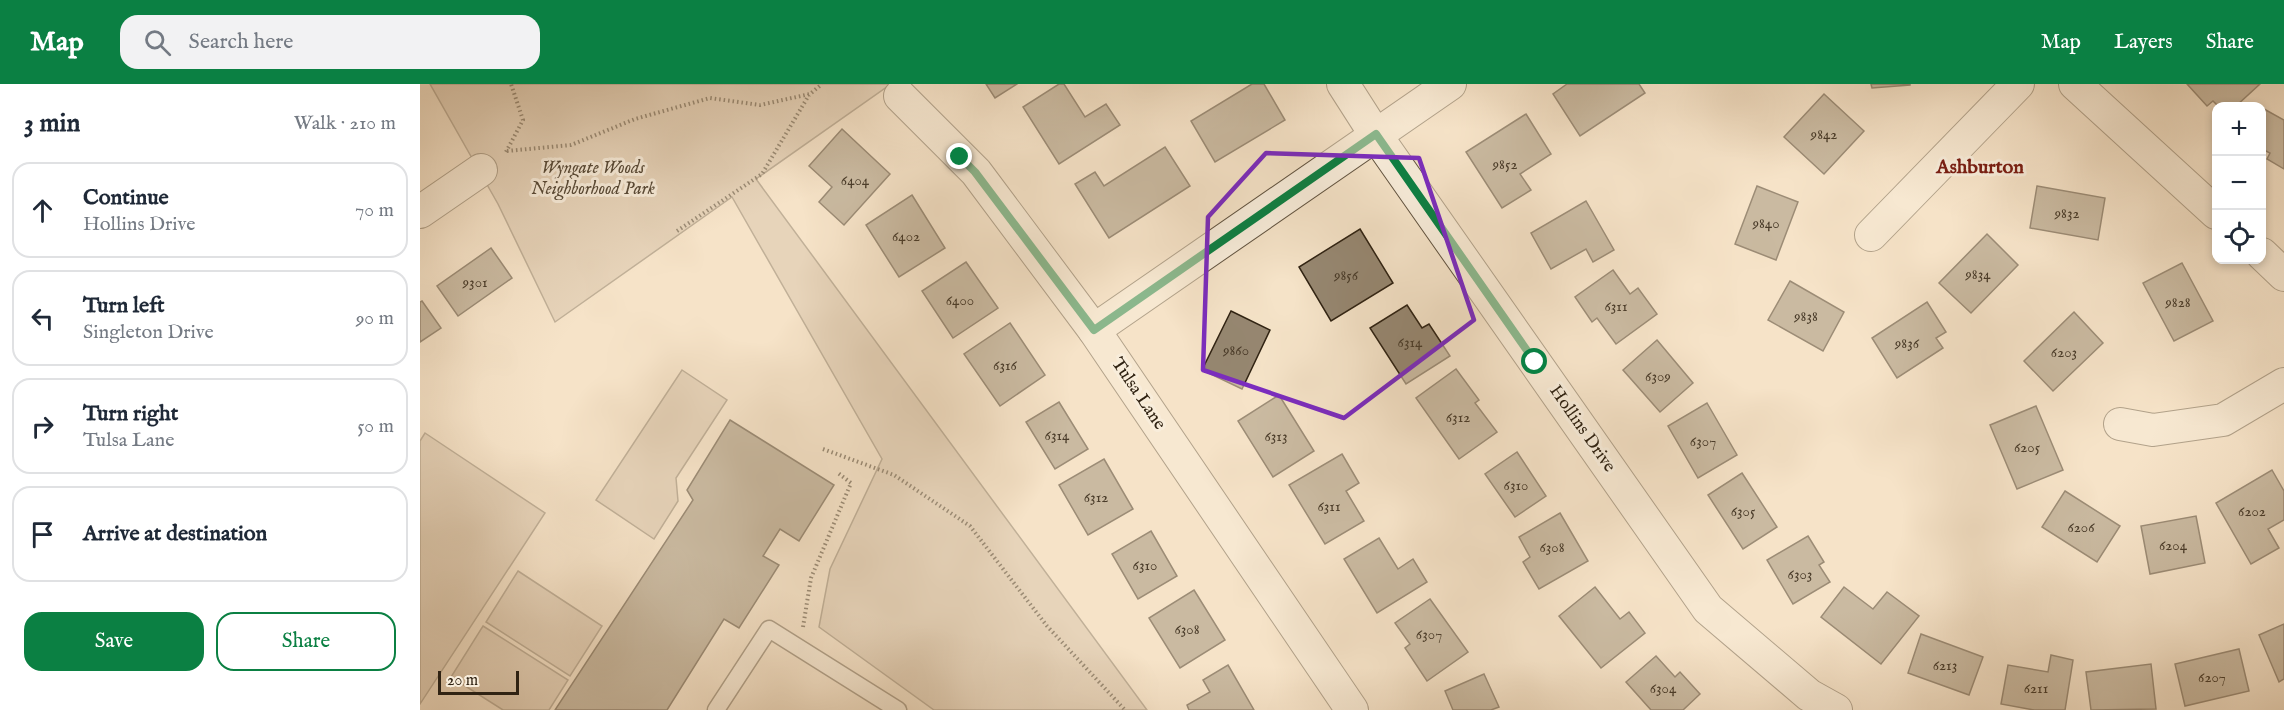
<!DOCTYPE html>
<meta charset="utf-8">
<style>
body{margin:0;font-family:"IM FELL English",serif;background:#f2f2f3;color:#1f2937}
.controls{position:absolute;right:18px;top:18px;display:grid;overflow:hidden;border-radius:12px;box-shadow:0 3px 9px #0003}
.controls button{width:54px;height:54px;display:grid;place-items:center;padding:0;border:0;border-bottom:2px solid #e0e1e3;background:#fff;color:#1f2937;font:30px sans-serif}
.scale{position:absolute;left:18px;bottom:15px;width:81px;box-sizing:border-box;padding-left:6px;border:3px solid #302313;border-top:0;font-size:16px;line-height:21px;white-space:nowrap;color:#302313;-webkit-text-stroke:4px #f8eddb;paint-order:stroke}
.stop{position:absolute;width:18px;height:18px;margin:-14px;border:4px solid #0b8043;border-radius:50%;background:#fff}
.stop.end{background:#0b8043;border-color:#fff;box-shadow:0 2px 6px #0008}
.list{margin:0;padding:0;list-style:none}
h2{display:flex;justify-content:space-between;align-items:center;height:78px;margin:0;padding:0 24px;font-size:26px}
h2 small{font-size:20px;font-weight:400;color:#747a83}
.list li{display:grid;grid-template-columns:39px 1fr auto;gap:18px;align-items:center;box-sizing:border-box;height:96px;margin:0 12px 12px;padding:0 12px;border:2px solid #e0e1e3;border-radius:18px}
.list b{display:block;font-size:22px;white-space:nowrap}
.list p{margin:0;font-size:20px;white-space:nowrap;color:#747a83}
.list em{font-size:20px;font-style:normal;color:#747a83}
.actions{display:flex;gap:12px;padding:18px 24px}
.actions a{flex:1;padding:14px 0;border:2px solid #0b8043;border-radius:18px;text-align:center;font-size:21px;color:#0b8043}
.actions .main{background:#0b8043;color:#fff}
.icon{flex:none;width:33px;height:33px;fill:none;stroke:currentColor;stroke-width:2;stroke-linecap:round;stroke-linejoin:round}
.map{position:relative;flex:none;width:1864px;height:626px;overflow:hidden}
header{display:flex;align-items:center;gap:36px;box-sizing:border-box;height:84px;padding:0 30px;background:#0b8043;color:#fff}
header strong{font-size:28px}
nav{display:flex;gap:33px;margin-inline-start:auto;font-size:21px}
.search{width:420px;height:54px;background:#f2f2f3;display:flex;align-items:center;gap:15px;box-sizing:border-box;padding:0 21px;border-radius:18px;color:#747a83;font-size:22px}
main{display:flex}
aside{flex:1;background:#fff}
.map>svg:first-child{display:block}
.green{fill:#d4c2a9;stroke:#82725e;stroke-width:1.5}
.building{fill:#968771;stroke:#302313;stroke-width:1.5}
.lines{fill:none;stroke-linecap:round;stroke-linejoin:round}
.lane-casing{stroke:#615340;stroke-width:19}
.street-casing{stroke:#615340;stroke-width:34}
.path{stroke:#302313;stroke-width:4;stroke-dasharray:1.5 3;stroke-linecap:butt}
.lane{stroke:#f8eddb;stroke-width:16}
.street{stroke:#f8eddb;stroke-width:32}
.route{stroke:#0b8043;stroke-width:8}
.marked{fill:none;stroke:#7b2cbf;stroke-width:4.5;stroke-linejoin:round}
.labels{text-anchor:middle;dominant-baseline:central;stroke-width:6;stroke-linejoin:round;paint-order:stroke}
.number-label{font-size:15px;fill:#4a3c2a}
.park-label{font-size:18px;font-style:italic;fill:#594b38;stroke:#f8eddb}
.street-label{font-size:18px;fill:#302313;stroke:#f8eddb}
.neighbourhood-label{font-size:20px;font-weight:bold;fill:#7a1f14;stroke:#f8eddb}
</style>
<header>
<strong>Map</strong>
<div class="search"><svg class="icon" aria-label="search" viewBox="0 0 24 24"><circle cx="10" cy="10" r="6"/><path d="M15 15l6 6"/></svg>Search here</div>
<nav><a>Map</a><a>Layers</a><a>Share</a></nav>
</header>
<main>
<aside>
<h2>3 min<small>Walk · 210 m</small></h2>
<ul class="list">
<li><svg class="icon" aria-label="ahead" viewBox="0 0 24 24"><path d="M12 20V5M6 11l6-6 6 6"/></svg><div><b>Continue</b><p>Hollins Drive</p></div><em>70 m</em></li>
<li><svg class="icon" aria-label="left" viewBox="0 0 24 24"><path d="M17 20v-9H6M10 6l-5 5 5 5"/></svg><div><b>Turn left</b><p>Singleton Drive</p></div><em>90 m</em></li>
<li><svg class="icon" aria-label="right" viewBox="0 0 24 24"><path d="M7 20v-9h11M14 6l5 5-5 5"/></svg><div><b>Turn right</b><p>Tulsa Lane</p></div><em>50 m</em></li>
<li><svg class="icon" aria-label="arrive" viewBox="0 0 24 24"><path d="M6 21V4h12l-3 4 3 4H6"/></svg><div><b>Arrive at destination</b></div></li>
</ul>
<div class="actions"><a class="main">Save</a><a>Share</a></div>
</aside>
<div class="map">
<svg width="1864" height="626" viewBox="0 0 1864 626">
<rect width="100%" height="100%" fill="#f5e3c8"/>
<filter id="stains"><feTurbulence type="fractalNoise" baseFrequency=".00333" numOctaves="4"/><feColorMatrix values="0 0 0 0 .2 0 0 0 0 .09 0 0 0 0 .02 0 0 0 .5 -.17"/></filter>
<radialGradient id="worn" r=".72"><stop offset=".6" stop-color="#630" stop-opacity="0"/><stop offset="1" stop-color="#630" stop-opacity=".3"/></radialGradient>
<g class="green">
<path d="M 10,0 L 471,0 L 336,95 L 727,626 L 514,626 L 399,543 L 410,485 L 462,375 L 312,113 L 135,238 L 78,120 Z"/>
<path d="M 262,286 L 307,316 L 256,394 L 258,417 L 234,455 L 176,416 Z"/>
<path d="M 5,349 L 125,429 L 0,620 L 0,357 Z"/>
<path d="M 98,487 L 182,542 L 150,592 L 66,538 Z"/>
<path d="M 63,542 L 148,596 L 129,626 L 83,626 L 31,593 Z"/>
</g>
<g class="building">
<path d="M 566,0 L 597,0 L 575,14 Z"/>
<path d="M 639,0 L 644,0 L 665,33 L 686,20 L 700,41 L 639,80 L 603,23 Z"/>
<path d="M 832,0 L 844,0 L 865,36 L 795,78 L 771,37 Z"/>
<path d="M 1147,0 L 1219,0 L 1225,9 L 1160,52 L 1133,10 Z"/>
<path d="M 1451,0 L 1490,0 L 1490,1 L 1452,4 Z"/>
<path d="M 1767,0 L 1840,0 L 1816,22 L 1798,22 L 1793,17 L 1787,22 Z"/>
<path d="M 1404,10 L 1444,47 L 1404,90 L 1364,53 Z"/>
<path d="M 1844,25 L 1864,36 L 1864,85 L 1847,75 L 1850,69 L 1842,65 L 1842,30 Z"/>
<path d="M 1106,30 L 1131,70 L 1100,90 L 1111,106 L 1082,124 L 1046,68 Z"/>
<path d="M 422,45 L 470,90 L 424,141 L 399,118 L 412,103 L 389,82 Z"/>
<path d="M 745,63 L 770,102 L 689,154 L 655,100 L 675,88 L 684,102 Z"/>
<path d="M 1337,102 L 1378,118 L 1356,176 L 1315,160 Z"/>
<path d="M 1617,102 L 1685,114 L 1678,156 L 1610,144 Z"/>
<path d="M 492,111 L 525,164 L 479,193 L 446,141 Z"/>
<path d="M 1166,117 L 1194,166 L 1173,178 L 1166,165 L 1131,185 L 1111,149 Z"/>
<path d="M 940,145 L 973,199 L 911,237 L 879,183 Z"/>
<path d="M 1567,150 L 1598,181 L 1551,229 L 1519,199 Z"/>
<path d="M 71,164 L 92,194 L 38,232 L 17,202 Z"/>
<path d="M 546,178 L 578,224 L 533,254 L 502,207 Z"/>
<path d="M 1762,179 L 1793,237 L 1754,257 L 1723,199 Z"/>
<path d="M 1193,186 L 1210,210 L 1218,204 L 1237,230 L 1196,260 L 1177,234 L 1172,238 L 1155,213 Z"/>
<path d="M 1370,197 L 1424,228 L 1403,267 L 1348,236 Z"/>
<path d="M 2,217 L 21,244 L 0,258 L 0,218 Z"/>
<path d="M 1507,218 L 1526,248 L 1516,254 L 1523,264 L 1477,294 L 1452,254 Z"/>
<path d="M 987,221 L 1002,244 L 1009,240 L 1030,272 L 986,300 L 950,244 Z"/>
<path d="M 811,227 L 850,246 L 822,305 L 782,286 Z"/>
<path d="M 1654,228 L 1683,259 L 1633,307 L 1604,277 Z"/>
<path d="M 590,239 L 625,291 L 580,322 L 544,270 Z"/>
<path d="M 1237,256 L 1273,299 L 1240,328 L 1203,286 Z"/>
<path d="M 1036,285 L 1059,316 L 1055,319 L 1077,348 L 1039,375 L 996,314 Z"/>
<path d="M 859,311 L 894,367 L 853,393 L 818,337 Z"/>
<path d="M 639,318 L 668,365 L 635,385 L 606,338 Z"/>
<path d="M 1287,319 L 1317,371 L 1278,394 L 1248,342 Z"/>
<path d="M 1616,322 L 1643,386 L 1597,405 L 1570,341 Z"/>
<path d="M 310,336 L 414,401 L 379,457 L 360,445 L 343,472 L 359,481 L 319,544 L 304,535 L 247,626 L 135,626 L 273,416 L 267,406 Z"/>
<path d="M 1097,368 L 1126,412 L 1095,433 L 1065,390 Z"/>
<path d="M 922,370 L 939,399 L 926,407 L 944,437 L 905,460 L 869,401 Z"/>
<path d="M 684,375 L 713,425 L 668,451 L 639,401 Z"/>
<path d="M 1852,386 L 1864,407 L 1864,436 L 1848,445 L 1859,464 L 1831,480 L 1796,419 Z"/>
<path d="M 1322,389 L 1357,443 L 1323,465 L 1288,411 Z"/>
<path d="M 1645,407 L 1700,442 L 1677,478 L 1622,443 Z"/>
<path d="M 1140,429 L 1168,477 L 1119,505 L 1103,478 L 1110,473 L 1099,453 Z"/>
<path d="M 1776,432 L 1785,479 L 1730,490 L 1721,442 Z"/>
<path d="M 731,447 L 757,492 L 718,515 L 692,470 Z"/>
<path d="M 1388,452 L 1404,478 L 1399,481 L 1410,498 L 1373,520 L 1347,476 Z"/>
<path d="M 959,454 L 978,485 L 993,475 L 1007,498 L 957,529 L 924,475 Z"/>
<path d="M 1175,503 L 1200,535 L 1209,528 L 1225,549 L 1181,584 L 1139,532 Z"/>
<path d="M 1424,503 L 1453,525 L 1467,508 L 1499,532 L 1461,580 L 1401,533 Z"/>
<path d="M 774,506 L 805,556 L 760,584 L 729,534 Z"/>
<path d="M 1010,515 L 1048,568 L 1007,597 L 985,564 L 990,560 L 975,539 Z"/>
<path d="M 1864,540 L 1864,595 L 1859,598 L 1839,551 Z"/>
<path d="M 1501,550 L 1563,573 L 1549,611 L 1488,589 Z"/>
<path d="M 1819,565 L 1829,607 L 1765,622 L 1755,580 Z"/>
<path d="M 1631,571 L 1653,576 L 1645,626 L 1614,626 L 1581,620 L 1588,581 L 1628,588 Z"/>
<path d="M 1236,572 L 1255,593 L 1260,588 L 1280,610 L 1263,626 L 1231,626 L 1206,598 Z"/>
<path d="M 1731,580 L 1736,625 L 1671,626 L 1666,588 Z"/>
<path d="M 808,581 L 834,626 L 769,626 L 767,621 L 790,608 L 783,596 Z"/>
<path d="M 1064,590 L 1079,623 L 1071,626 L 1033,626 L 1025,607 Z"/>
</g>
<g class="lines">
<g class="lane-casing">
<path id="lane" d="M 296,626 L 349,545 L 478,626"/>
</g>
<g class="street-casing">
<g id="street">
<path d="M 923,0 L 955,50 L 1288,525 L 1389,611 L 1416,626"/>
<path d="M 1655,0 L 1796,129"/>
<path d="M 480,12 L 556,88 L 674,246 L 932,626"/>
<path d="M 0,128 L 61,86"/>
<path d="M 1451,151 L 1598,0"/>
<path d="M 1842,170 L 1864,191"/>
<path d="M 674,246 L 1030,0"/>
<path d="M 1700,340 L 1733,346 L 1803,336 L 1864,300"/>
</g>
</g>
<g class="path">
<path d="M 87,67 L 151,61 L 215,35 L 290,14 L 340,21 L 390,10 L 402,0"/>
<path d="M 86,68 L 103,36 L 91,0"/>
<path d="M 257,147 L 342,90 L 389,11"/>
<path d="M 403,365 L 474,391 L 550,442 L 627,542 L 705,626"/>
<path d="M 383,543 L 391,494 L 431,399 L 418,389"/>
</g>
<use href="#lane" class="lane"/>
<use href="#street" class="street"/>
</g>
<g class="lines">
<path class="route" d="M 540,73 L 555,88 L 674,246 L 956,50 L 1115,278"/>
</g>
<path d="M0 0H1864V626H0ZM 846,69 L 999,74 L 1054,236 L 924,334 L 783,286 L 788,133 Z" fill="#f5e3c8" fill-opacity=".55" fill-rule="evenodd"/>
<path class="marked" d="M 846,69 L 999,74 L 1054,236 L 924,334 L 783,286 L 788,133 Z"/>
<g class="labels">
<g class="number-label">
<text x="1404" y="50">9842</text>
<text x="1085" y="80">9852</text>
<text x="435" y="96">6404</text>
<text x="1647" y="129">9832</text>
<text x="1346" y="139">9840</text>
<text x="486" y="152">6402</text>
<text x="1558" y="190">9834</text>
<text x="926" y="191">9856</text>
<text x="55" y="198">9301</text>
<text x="540" y="216">6400</text>
<text x="1758" y="218">9828</text>
<text x="1196" y="222">6311</text>
<text x="1386" y="232">9838</text>
<text x="990" y="258">6314</text>
<text x="1487" y="259">9836</text>
<text x="816" y="266">9860</text>
<text x="1644" y="268">6203</text>
<text x="585" y="281">6316</text>
<text x="1238" y="292">6309</text>
<text x="1038" y="333">6312</text>
<text x="637" y="351">6314</text>
<text x="856" y="352">6313</text>
<text x="1283" y="357">6307</text>
<text x="1607" y="363">6205</text>
<text x="1096" y="401">6310</text>
<text x="676" y="413">6312</text>
<text x="909" y="422">6311</text>
<text x="1323" y="427">6305</text>
<text x="1832" y="427">6202</text>
<text x="1661" y="443">6206</text>
<text x="1753" y="461">6204</text>
<text x="1132" y="463">6308</text>
<text x="725" y="481">6310</text>
<text x="1380" y="490">6303</text>
<text x="767" y="545">6308</text>
<text x="1009" y="550">6307</text>
<text x="1525" y="581">6213</text>
<text x="1792" y="593">6207</text>
<text x="1243" y="604">6304</text>
<text x="1616" y="604">6211</text>
</g>
<g class="park-label">
<text x="173" y="84">Wyngate Woods<tspan x="173" dy="21">Neighborhood Park</tspan></text>
</g>
<g class="street-label">
<text transform="translate(718 310) rotate(56)">Tulsa Lane</text>
<text transform="translate(1162 345) rotate(55)">Hollins Drive</text>
</g>
<g class="neighbourhood-label">
<text x="1560" y="83">Ashburton</text>
</g>
</g>
<rect width="100%" height="100%" filter="url(#stains)"/>
<rect width="100%" height="100%" fill="url(#worn)"/>
</svg>
<div class="controls">
<button>+</button>
<button>−</button>
<button><svg class="icon" aria-label="locate" viewBox="0 0 24 24"><circle cx="12" cy="12" r="6"/><path d="M12 2v4M12 18v4M2 12h4M18 12h4"/></svg></button>
</div>
<div class="scale">20 m</div>
<div class="stop" style="left:1115px;top:278px"></div>
<div class="stop end" style="left:540px;top:73px"></div>
</div>
</main>
